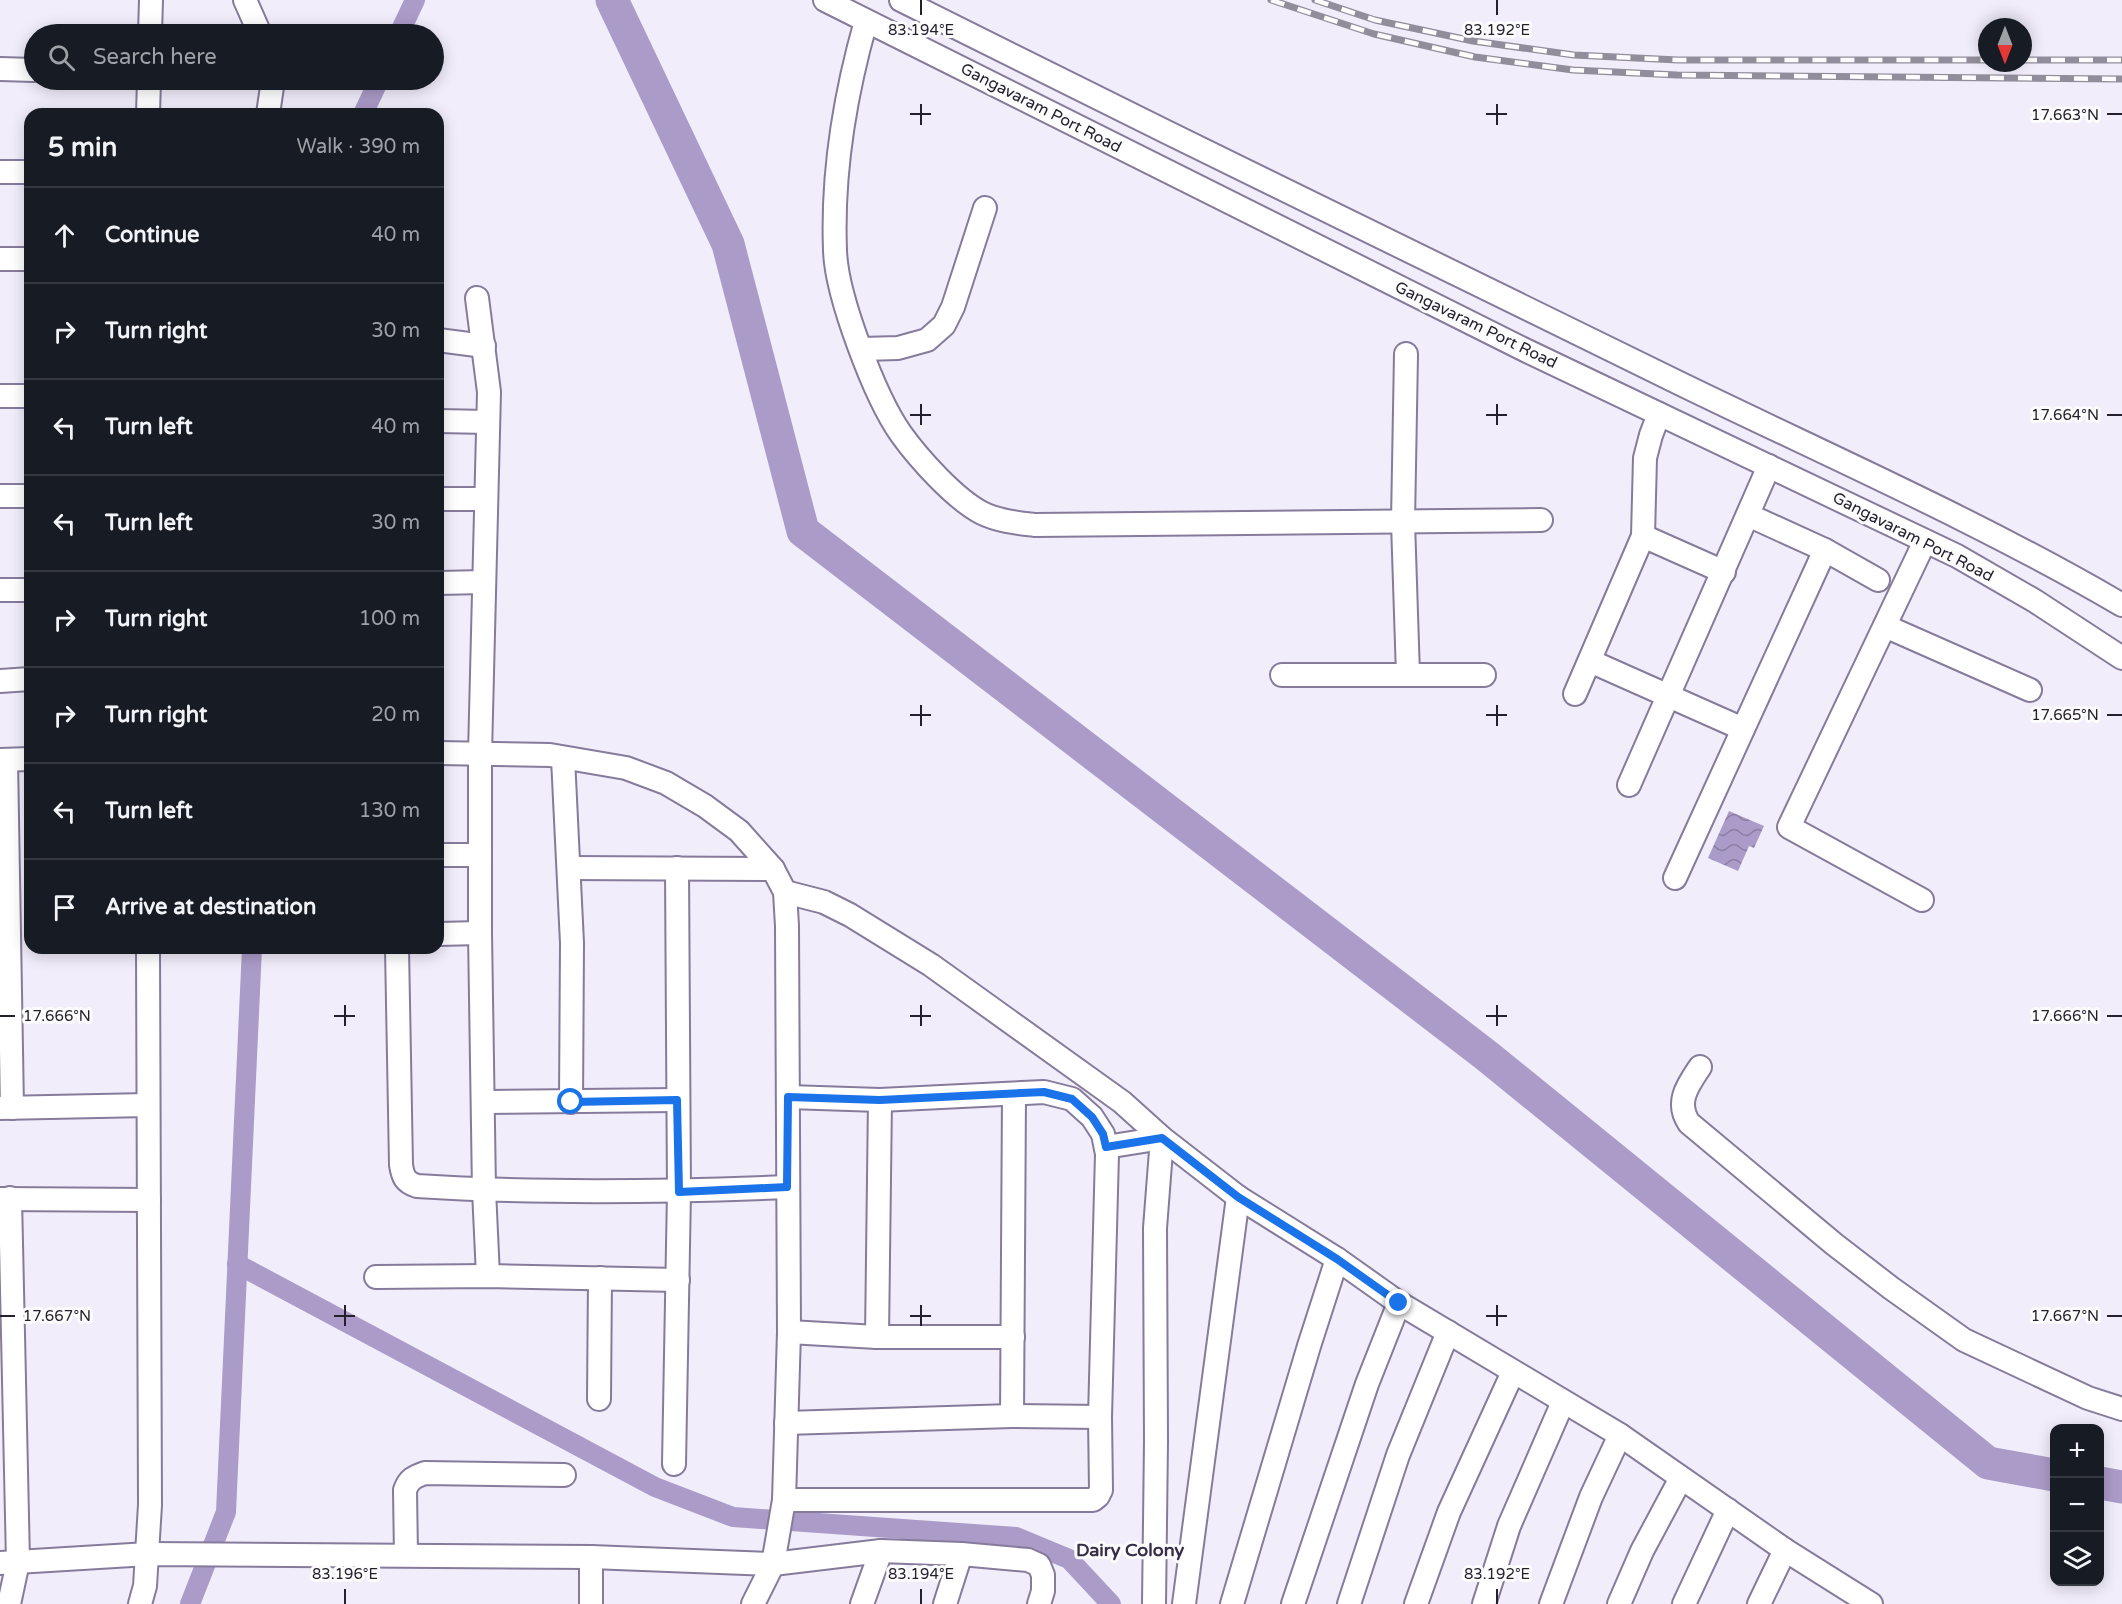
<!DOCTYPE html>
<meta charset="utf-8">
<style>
body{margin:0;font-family:"Varela Round",sans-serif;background:#242831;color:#f1f3f6}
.controls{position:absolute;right:18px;bottom:18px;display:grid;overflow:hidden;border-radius:12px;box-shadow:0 3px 15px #0003}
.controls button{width:54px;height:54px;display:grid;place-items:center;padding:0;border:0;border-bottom:2px solid #363941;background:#171b24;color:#f1f3f6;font:30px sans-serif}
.compass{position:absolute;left:1978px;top:18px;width:54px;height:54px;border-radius:50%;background:#171b24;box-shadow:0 3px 15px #0003;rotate:180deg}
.stop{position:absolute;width:18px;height:18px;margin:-14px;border:4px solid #1a73e8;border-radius:50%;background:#fff}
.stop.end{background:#1a73e8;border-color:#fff;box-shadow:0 2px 6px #0008}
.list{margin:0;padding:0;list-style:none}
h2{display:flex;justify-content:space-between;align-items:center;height:78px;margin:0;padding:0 24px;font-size:26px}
h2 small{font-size:20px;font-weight:400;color:#9ea1a6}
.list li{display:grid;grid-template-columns:39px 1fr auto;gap:18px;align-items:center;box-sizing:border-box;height:96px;padding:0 24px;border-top:2px solid #363941}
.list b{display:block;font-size:22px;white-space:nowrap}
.list em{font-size:20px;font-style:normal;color:#9ea1a6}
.icon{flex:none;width:33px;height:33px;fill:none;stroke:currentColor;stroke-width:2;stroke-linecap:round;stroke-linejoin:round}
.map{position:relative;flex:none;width:2122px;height:1604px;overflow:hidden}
.search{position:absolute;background:#171b24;box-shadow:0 3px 15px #0003;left:24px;top:24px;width:420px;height:66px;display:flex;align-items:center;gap:15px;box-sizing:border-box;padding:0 21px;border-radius:33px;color:#9ea1a6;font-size:22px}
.panel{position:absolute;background:#171b24;box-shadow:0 3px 15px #0003;left:24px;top:108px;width:420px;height:846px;border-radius:18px}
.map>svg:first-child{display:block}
.water{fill:url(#water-waves)}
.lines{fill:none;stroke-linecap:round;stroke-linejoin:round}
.canal{stroke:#aa9bc8;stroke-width:20}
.river{stroke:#aa9bc8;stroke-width:33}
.minor-casing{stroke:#867b9b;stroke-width:26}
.minor{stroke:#fff;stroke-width:22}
.rail-casing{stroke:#918d9a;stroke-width:7}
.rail{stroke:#fcfcfc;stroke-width:4.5;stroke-dasharray:14;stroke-linecap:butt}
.route{stroke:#1a73e8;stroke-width:8}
.ticks{fill:none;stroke:#24202d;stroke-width:2}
.labels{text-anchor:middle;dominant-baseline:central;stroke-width:6;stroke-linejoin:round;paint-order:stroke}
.street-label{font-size:16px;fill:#24202d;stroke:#fcfcfc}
.neighbourhood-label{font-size:18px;font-weight:bold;fill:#372e48;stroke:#fcfcfc}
.ticks-label{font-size:15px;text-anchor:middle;fill:#24202d;stroke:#fcfcfc;stroke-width:6;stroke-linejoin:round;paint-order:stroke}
</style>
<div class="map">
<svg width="2122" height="1604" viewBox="0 0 2122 1604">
<defs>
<pattern id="water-waves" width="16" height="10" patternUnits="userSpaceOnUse" patternTransform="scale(1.5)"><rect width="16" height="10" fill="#aa9bc8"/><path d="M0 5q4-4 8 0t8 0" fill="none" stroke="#8a7ea3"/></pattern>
</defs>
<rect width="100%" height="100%" fill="#f1edfb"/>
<path class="water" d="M 1729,811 L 1764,826 L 1754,848 L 1749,846 L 1738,871 L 1708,858 Z"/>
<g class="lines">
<g class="canal">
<path d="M 399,34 L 415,0"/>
<path d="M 363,114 L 379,80"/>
<path d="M 237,1264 L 655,1487 L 733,1517 L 1016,1537 L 1069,1559 L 1111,1604"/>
<path d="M 190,1604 L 226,1512 L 252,948"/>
</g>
<g class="river">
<path d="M 612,0 L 728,244 L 803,531 L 1487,1056 L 1988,1463 L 2054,1475"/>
<path d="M 2100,1483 L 2122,1487"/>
</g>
<g class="minor-casing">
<g id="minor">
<path d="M 245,0 L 260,34"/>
<path d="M 825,0 L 1525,350 L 1957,556 L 2035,601 L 2122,658"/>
<path d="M 901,0 C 1160,130 1421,257 1681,384 C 1829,456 1980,522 2122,605"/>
<path d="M 866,21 C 845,95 832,173 835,250 C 836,295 875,397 901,434 C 919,459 955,499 982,513 C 998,521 1018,523 1035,525 L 1541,520"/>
<path d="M 150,34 L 151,0"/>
<path d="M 0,69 L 34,70"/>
<path d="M 148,114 L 149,80"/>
<path d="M 268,114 L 273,80"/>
<path d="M 0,172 L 30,172"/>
<path d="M 0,259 L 30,259"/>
<path d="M 477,298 L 489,392 L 480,754 L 480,933 L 484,1190 L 488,1276"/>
<path d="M 438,340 L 484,346"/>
<path d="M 862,349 L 898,348 L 927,340 L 944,325 L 953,307 L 985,208"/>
<path d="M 1406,354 L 1403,522 L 1408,675"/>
<path d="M 0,396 L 30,396"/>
<path d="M 438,421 L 488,422"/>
<path d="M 0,496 L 30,496"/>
<path d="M 438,499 L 486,499"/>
<path d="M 1748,515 L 1825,550 L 1878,580"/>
<path d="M 1643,536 L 1724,572"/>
<path d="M 438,583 L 484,582"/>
<path d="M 0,590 L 30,590"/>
<path d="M 1885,626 L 2030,690"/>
<path d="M 1590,661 L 1743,729"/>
<path d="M 1282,675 L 1484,675"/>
<path d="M 0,681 L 30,679"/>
<path d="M 1575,694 L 1643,536 L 1645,458 L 1651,435 L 1659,414"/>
<path d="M 438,753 L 550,755 L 626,768 L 666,783 L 705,806 L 739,831 L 773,869 L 785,892 L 787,926 L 789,1332 L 784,1500 L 773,1564 L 753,1604"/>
<path d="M 563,758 L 572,943 L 571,1102"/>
<path d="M 0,760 L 30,759"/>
<path d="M 6,760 L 12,1108"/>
<path d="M 1629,785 L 1769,466"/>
<path d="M 438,855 L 480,855"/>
<path d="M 569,868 L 773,869"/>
<path d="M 1675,878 L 1825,550"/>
<path d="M 785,892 L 824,902 L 850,915 L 931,965 L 1122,1102 L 1162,1138 L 1238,1197 L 1337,1259 L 1399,1303 L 1620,1435 L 1785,1550 L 1871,1604"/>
<path d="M 1922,900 L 1789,827 L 1925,541"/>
<path d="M 438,934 L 480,933"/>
<path d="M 397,948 L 401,1165 C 403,1177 405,1182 417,1186 C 541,1194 664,1192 787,1187"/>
<path d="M 1700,1067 C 1688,1085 1675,1102 1689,1123 L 1834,1244 L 1891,1288 L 1964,1340 L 2088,1398 L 2122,1409"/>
<path d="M 484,1102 L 677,1100"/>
<path d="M 0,1108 L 148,1105"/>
<path d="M 1106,1147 L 1162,1138 L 1155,1228 L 1156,1441 L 1154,1604"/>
<path d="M 0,1199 L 149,1200"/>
<path d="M 376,1277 L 488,1276 L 678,1280"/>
<path d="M 789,1332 L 877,1337 L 1013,1337"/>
<path d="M 877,1337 L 880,1100"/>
<path d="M 599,1399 L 600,1278"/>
<path d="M 1012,1416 L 1014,1094"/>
<path d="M 786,1423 L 1012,1416 L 1100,1417"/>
<path d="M 674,1464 L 679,1192 L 677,868"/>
<path d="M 784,1500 L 1093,1500 L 1098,1496 L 1101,1490 L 1100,1417 L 1107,1154 L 1103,1134 L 1092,1117 L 1072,1099 L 1044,1092 L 880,1100 L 788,1097"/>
<path d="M 406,1555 L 405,1490 C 409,1479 414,1477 425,1473 L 564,1475"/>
<path d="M 591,1557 L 591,1604"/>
<path d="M 0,1563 L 148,1554 L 591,1557 L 773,1564 L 881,1551 L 961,1554 L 1028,1560 L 1039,1565 L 1043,1575 L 1043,1591 L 1039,1604"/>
<path d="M 9,1604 L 18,1562 L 10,1198"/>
<path d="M 140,1604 L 145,1586 L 150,1505 L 148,948"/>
<path d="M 862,1604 L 881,1551"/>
<path d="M 945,1604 L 961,1554"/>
<path d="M 1184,1604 L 1238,1197"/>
<path d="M 1232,1604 L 1309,1346 L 1337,1259"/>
<path d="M 1293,1604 L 1367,1384 L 1399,1303"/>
<path d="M 1349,1604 L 1398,1455 L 1448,1332"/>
<path d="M 1416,1604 L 1449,1512 L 1513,1372"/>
<path d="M 1484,1604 L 1509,1526 L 1563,1402"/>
<path d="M 1551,1604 L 1591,1497 L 1620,1435"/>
<path d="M 1619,1604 L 1642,1551 L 1681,1478"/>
<path d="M 1684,1604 L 1728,1510"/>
<path d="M 1759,1604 L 1785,1550"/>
</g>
</g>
<use href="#minor" class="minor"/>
<g class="rail-casing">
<g id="rail">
<path d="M 1271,0 L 1374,34 L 1475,57 L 1573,70 L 1677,75 L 2122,79"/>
<path d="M 1315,0 L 1375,20 L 1473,41 L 1574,55 L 1678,60 L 1987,60"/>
<path d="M 2023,60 L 2122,60"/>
</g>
</g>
<use href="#rail" class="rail"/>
</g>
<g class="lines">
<path class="route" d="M 571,1102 L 677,1100 L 679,1192 L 787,1187 L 788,1097 L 880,1100 L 1044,1092 L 1072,1099 L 1092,1117 L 1103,1134 L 1106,1147 L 1162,1138 L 1238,1197 L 1337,1259 L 1399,1303"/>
</g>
<path class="ticks" d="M 921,0 L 921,15M 1497,0 L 1497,15M 921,104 L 921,125M 1497,104 L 1497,125M 910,114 L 931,114M 1486,114 L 1507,114M 2107,114 L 2122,114M 921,404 L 921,425M 1497,404 L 1497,425M 910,415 L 931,415M 1486,415 L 1507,415M 2107,415 L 2122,415M 921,705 L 921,726M 1497,705 L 1497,726M 910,715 L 931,715M 1486,715 L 1507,715M 2107,715 L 2122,715M 345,1005 L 345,1026M 921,1005 L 921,1026M 1497,1005 L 1497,1026M 0,1016 L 15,1016M 334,1016 L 355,1016M 910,1016 L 931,1016M 1486,1016 L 1507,1016M 2107,1016 L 2122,1016M 345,1305 L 345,1326M 921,1305 L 921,1326M 1497,1305 L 1497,1326M 0,1316 L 15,1316M 334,1316 L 355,1316M 910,1316 L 931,1316M 1486,1316 L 1507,1316M 2107,1316 L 2122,1316M 345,1589 L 345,1604M 921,1589 L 921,1604M 1497,1589 L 1497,1604"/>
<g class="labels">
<g class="street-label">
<text transform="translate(1041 108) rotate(27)">Gangavaram Port Road</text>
<text transform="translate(1476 325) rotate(26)">Gangavaram Port Road</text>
<text transform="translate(1913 537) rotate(27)">Gangavaram Port Road</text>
</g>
<g class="neighbourhood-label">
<text x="1130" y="1550">Dairy Colony</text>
</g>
</g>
<g class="ticks-label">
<text x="921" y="35">83.194°E</text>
<text x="1497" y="35">83.192°E</text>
<text x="2065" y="120">17.663°N</text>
<text x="2065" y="420">17.664°N</text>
<text x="2065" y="720">17.665°N</text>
<text x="2065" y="1021">17.666°N</text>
<text x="57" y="1021">17.666°N</text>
<text x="2065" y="1321">17.667°N</text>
<text x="57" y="1321">17.667°N</text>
<text x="345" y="1579">83.196°E</text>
<text x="921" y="1579">83.194°E</text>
<text x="1497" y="1579">83.192°E</text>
</g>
</svg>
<div class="controls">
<button>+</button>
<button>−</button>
<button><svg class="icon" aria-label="layers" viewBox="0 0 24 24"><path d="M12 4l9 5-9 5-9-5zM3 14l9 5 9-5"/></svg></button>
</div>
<svg class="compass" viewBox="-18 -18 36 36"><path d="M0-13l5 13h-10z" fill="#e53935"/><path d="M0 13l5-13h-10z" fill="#9ea1a6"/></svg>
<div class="stop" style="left:571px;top:1102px"></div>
<div class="stop end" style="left:1399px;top:1303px"></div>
<div class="search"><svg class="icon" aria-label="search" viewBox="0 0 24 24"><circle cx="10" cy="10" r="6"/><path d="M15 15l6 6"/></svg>Search here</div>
<section class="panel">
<h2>5 min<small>Walk · 390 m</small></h2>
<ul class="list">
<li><svg class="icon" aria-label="ahead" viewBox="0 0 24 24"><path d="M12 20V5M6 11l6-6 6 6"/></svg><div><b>Continue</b></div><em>40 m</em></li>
<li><svg class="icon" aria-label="right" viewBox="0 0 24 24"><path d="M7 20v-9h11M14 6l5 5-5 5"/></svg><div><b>Turn right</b></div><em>30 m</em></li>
<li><svg class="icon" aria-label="left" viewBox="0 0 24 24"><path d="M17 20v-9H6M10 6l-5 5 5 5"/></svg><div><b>Turn left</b></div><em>40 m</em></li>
<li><svg class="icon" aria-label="left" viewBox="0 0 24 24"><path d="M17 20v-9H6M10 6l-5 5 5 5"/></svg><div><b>Turn left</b></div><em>30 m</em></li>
<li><svg class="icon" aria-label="right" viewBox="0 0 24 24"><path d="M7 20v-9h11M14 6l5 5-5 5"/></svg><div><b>Turn right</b></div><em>100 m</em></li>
<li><svg class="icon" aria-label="right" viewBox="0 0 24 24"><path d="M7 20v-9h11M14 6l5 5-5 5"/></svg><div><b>Turn right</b></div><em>20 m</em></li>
<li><svg class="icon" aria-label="left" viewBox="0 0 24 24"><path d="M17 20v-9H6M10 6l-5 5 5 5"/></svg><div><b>Turn left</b></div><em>130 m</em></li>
<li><svg class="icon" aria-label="arrive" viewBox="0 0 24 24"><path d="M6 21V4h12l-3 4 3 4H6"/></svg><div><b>Arrive at destination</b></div></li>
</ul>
</section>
</div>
